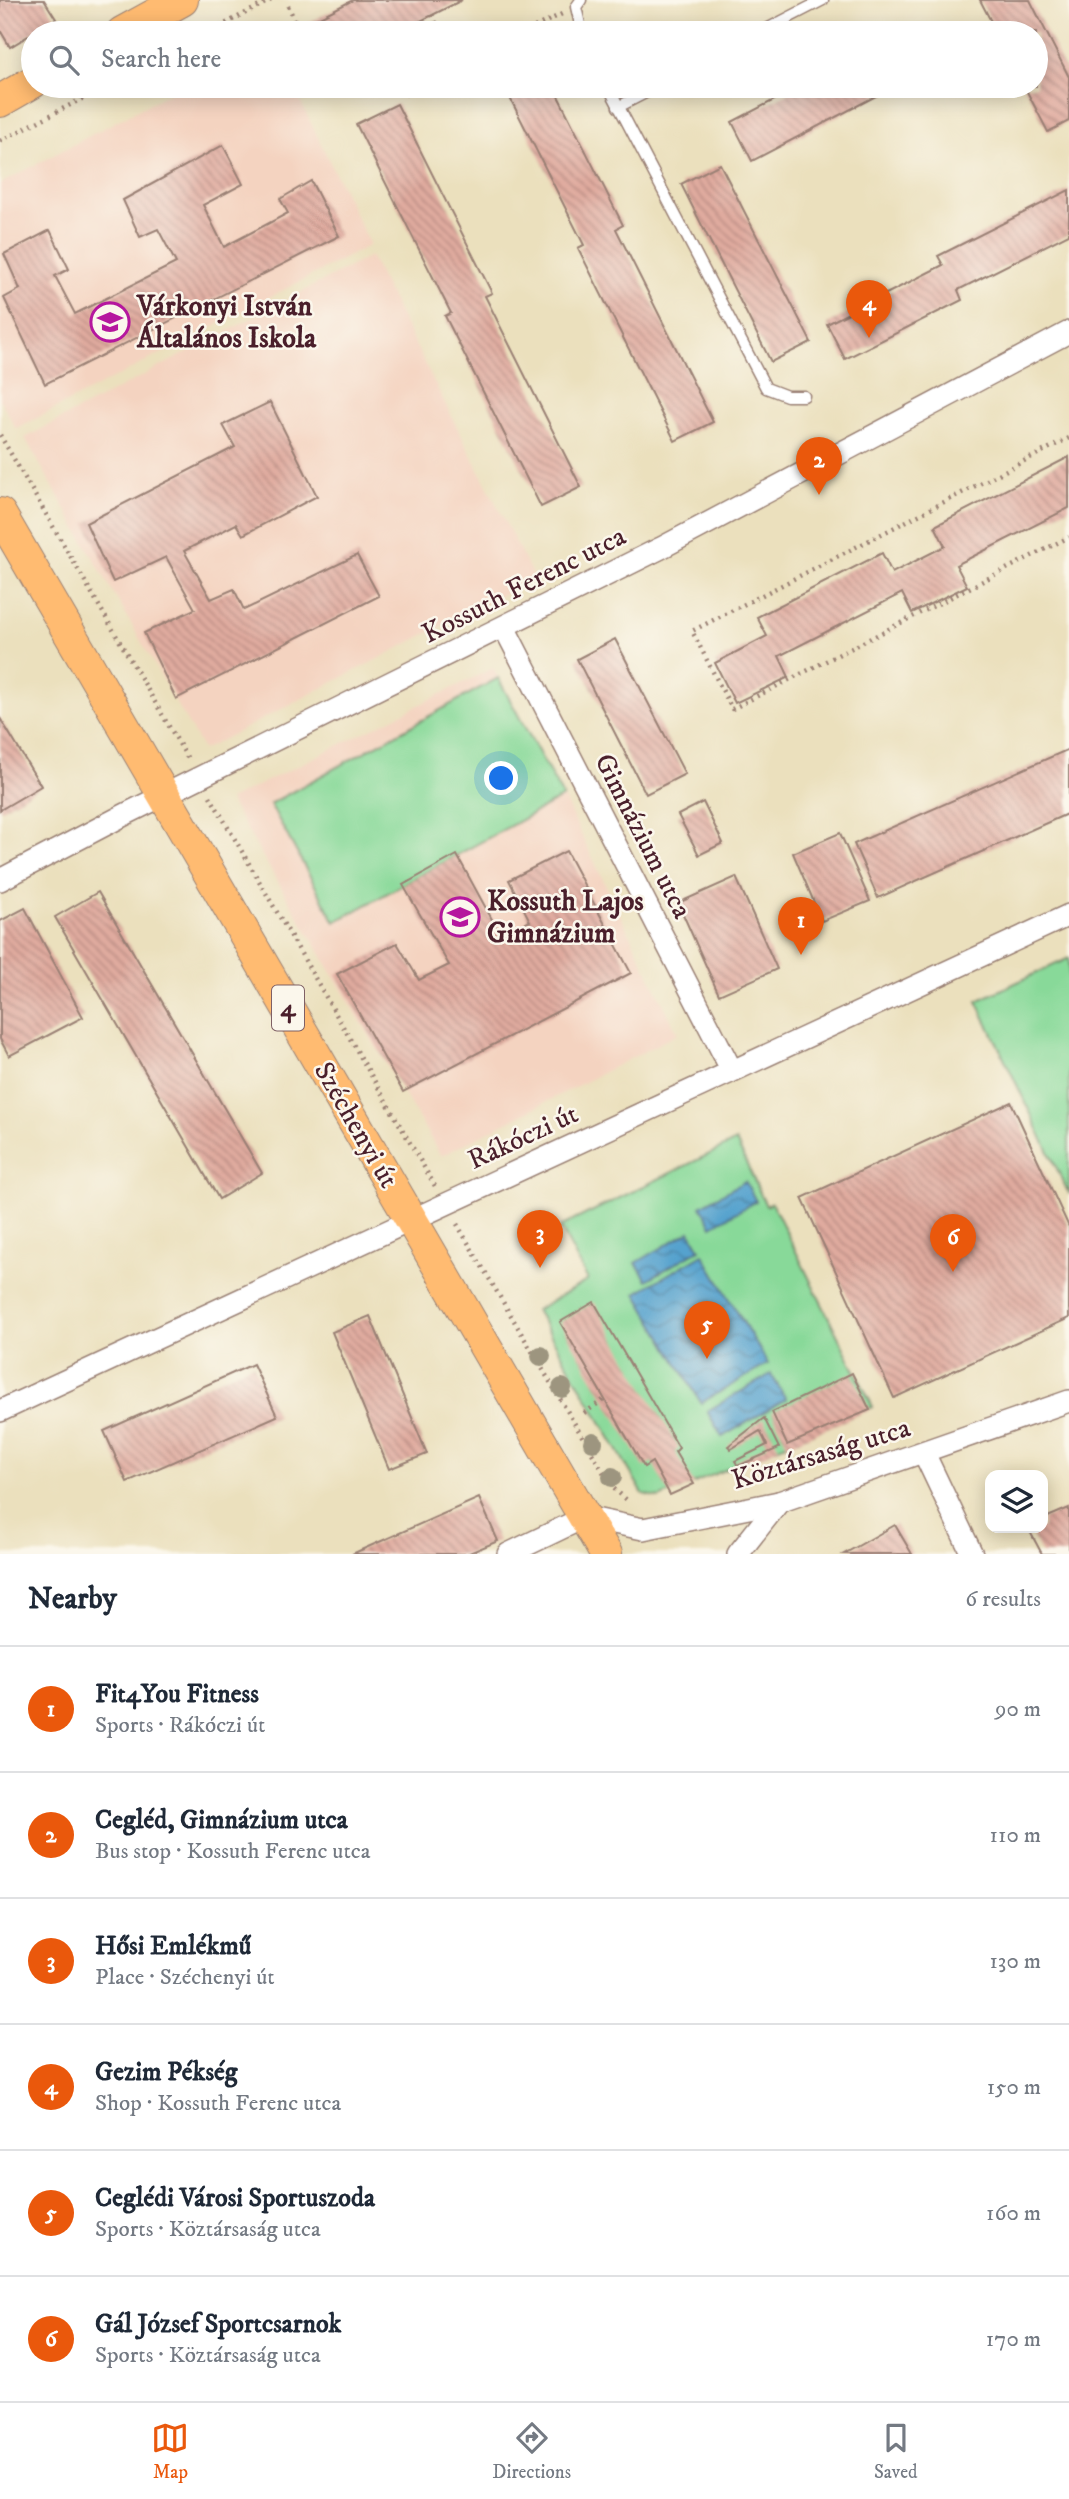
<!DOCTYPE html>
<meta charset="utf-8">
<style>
body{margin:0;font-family:"IM FELL DW Pica",serif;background:#f2f2f3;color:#1f2937}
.controls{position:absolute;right:21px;bottom:21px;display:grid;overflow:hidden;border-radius:14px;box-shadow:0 4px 18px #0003}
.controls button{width:63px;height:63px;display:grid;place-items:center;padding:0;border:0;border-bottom:2px solid #e0e1e3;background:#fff;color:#1f2937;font:35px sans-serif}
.you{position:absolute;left:502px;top:779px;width:24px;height:24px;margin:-18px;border:5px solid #fff;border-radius:50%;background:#1a73e8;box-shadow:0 0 0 10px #1a73e833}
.badge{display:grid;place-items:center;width:46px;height:46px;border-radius:50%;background:#ea580c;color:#fff;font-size:23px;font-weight:700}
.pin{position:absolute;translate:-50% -58px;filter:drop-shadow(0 2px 4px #0008)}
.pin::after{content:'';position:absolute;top:37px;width:24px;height:21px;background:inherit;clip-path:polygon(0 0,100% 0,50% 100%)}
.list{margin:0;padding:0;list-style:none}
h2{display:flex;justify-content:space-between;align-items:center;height:91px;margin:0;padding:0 28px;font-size:30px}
h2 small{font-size:23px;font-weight:400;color:#747a83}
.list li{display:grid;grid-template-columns:46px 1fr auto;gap:21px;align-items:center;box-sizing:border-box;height:126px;padding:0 28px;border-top:2px solid #e0e1e3}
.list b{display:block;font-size:26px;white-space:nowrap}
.list p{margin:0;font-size:23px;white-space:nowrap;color:#747a83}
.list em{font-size:23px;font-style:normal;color:#747a83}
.icon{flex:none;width:38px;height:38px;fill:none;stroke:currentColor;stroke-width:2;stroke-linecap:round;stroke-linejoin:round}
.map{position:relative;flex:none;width:1069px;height:1554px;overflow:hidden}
.search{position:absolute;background:#fff;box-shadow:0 4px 18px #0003;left:21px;right:21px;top:21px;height:77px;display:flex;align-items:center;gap:18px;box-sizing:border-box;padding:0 24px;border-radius:38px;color:#747a83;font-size:26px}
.sheet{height:847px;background:#fff}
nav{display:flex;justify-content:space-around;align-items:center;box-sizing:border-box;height:98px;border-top:2px solid #e0e1e3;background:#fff;font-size:19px;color:#747a83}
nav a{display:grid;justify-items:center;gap:4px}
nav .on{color:#ea580c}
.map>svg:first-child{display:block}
.built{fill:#f4d3c0}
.park{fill:#88d999;stroke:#697c62;stroke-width:2}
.water{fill:url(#water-waves);stroke:#50607c;stroke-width:2}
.building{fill:url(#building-back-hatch)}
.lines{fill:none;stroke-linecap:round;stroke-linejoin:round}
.service-casing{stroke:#9a8074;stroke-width:13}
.minor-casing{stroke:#9a8074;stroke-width:24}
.primary-casing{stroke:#9a8074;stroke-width:34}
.path{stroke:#9a8074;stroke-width:4.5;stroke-dasharray:2 5;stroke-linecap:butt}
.service{stroke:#fff;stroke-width:10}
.minor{stroke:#fff;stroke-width:21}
.primary{stroke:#ffbb71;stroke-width:32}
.tree{fill:#9d957f}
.labels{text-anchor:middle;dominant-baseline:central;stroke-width:5;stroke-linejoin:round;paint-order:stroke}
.shield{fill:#fbf7ec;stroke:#7f6065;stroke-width:2}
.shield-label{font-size:26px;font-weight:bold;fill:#4a1f2b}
.poi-label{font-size:28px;font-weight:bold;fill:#4a1f2b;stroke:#fbf7ec;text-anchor:start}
.street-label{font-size:28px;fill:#4a1f2b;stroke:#fbf7ec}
</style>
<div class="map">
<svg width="1069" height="1554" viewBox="0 0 1069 1554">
<defs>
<pattern id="water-waves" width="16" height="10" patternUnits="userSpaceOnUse" patternTransform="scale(1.75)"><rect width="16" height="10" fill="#55a2ce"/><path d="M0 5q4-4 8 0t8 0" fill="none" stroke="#4883a7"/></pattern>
<pattern id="building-back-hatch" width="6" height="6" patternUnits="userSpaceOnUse" patternTransform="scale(1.75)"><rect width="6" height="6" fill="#e0ab9f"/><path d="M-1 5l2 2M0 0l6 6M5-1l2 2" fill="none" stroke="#b88b82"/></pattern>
</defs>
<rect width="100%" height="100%" fill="#fbf7ec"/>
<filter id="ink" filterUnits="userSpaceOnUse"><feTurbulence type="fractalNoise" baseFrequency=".0143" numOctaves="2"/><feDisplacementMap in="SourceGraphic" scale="14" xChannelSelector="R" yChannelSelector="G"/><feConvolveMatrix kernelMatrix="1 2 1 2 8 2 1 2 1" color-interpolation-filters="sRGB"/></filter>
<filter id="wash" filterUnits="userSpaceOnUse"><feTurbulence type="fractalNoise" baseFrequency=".00686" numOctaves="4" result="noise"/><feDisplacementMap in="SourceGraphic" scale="28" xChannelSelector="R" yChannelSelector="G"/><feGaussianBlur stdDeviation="1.57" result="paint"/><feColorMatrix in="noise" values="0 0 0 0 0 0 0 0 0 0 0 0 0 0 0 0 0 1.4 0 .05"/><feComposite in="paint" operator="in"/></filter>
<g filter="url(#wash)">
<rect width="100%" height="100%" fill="#ebe0bd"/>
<g class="built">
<path d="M 182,86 L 293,86 L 370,245 L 16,429 L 0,399 L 0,184 Z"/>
<path d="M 370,256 L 534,578 L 203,750 L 25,438 Z"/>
<path d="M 493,668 L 563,797 L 678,1034 L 441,1156 L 229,800 Z"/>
</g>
<g class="park">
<path d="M 498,678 L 563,797 L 335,922 L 270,804 Z"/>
<path d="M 1069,958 L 1069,1194 L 977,1001 Z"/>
<path d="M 736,1141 L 766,1206 L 772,1203 L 873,1407 L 659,1498 L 643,1494 L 536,1310 L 588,1280 L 560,1227 Z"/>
</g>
<g class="water">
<path d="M 745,1181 L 756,1201 L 712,1226 L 701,1206 Z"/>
<path d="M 690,1231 L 700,1249 L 647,1280 L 636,1263 Z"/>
<path d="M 703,1254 L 768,1364 L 701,1403 L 636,1293 Z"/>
<path d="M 771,1374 L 786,1399 L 722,1437 L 707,1411 Z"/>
</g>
<g id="blocks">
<g class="building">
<path d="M 0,0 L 44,0 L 56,19 L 10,47 L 0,30 Z"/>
<path d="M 353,0 L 462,0 L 397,33 L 308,33 L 304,25 Z"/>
<path d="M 980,0 L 1030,0 L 1069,77 L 1069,121 L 1048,132 L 1024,86 L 1036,86 L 1036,33 L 997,33 Z"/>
<path d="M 504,86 L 553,86 L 623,225 L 616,229 L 713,422 L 675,441 L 578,248 L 584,245 Z"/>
<path d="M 801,86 L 895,86 L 752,161 L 732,122 Z"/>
<path d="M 397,104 L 492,293 L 485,296 L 581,487 L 541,507 L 445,316 L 451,313 L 356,124 Z"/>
<path d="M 223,145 L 243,184 L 203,205 L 224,247 L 288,213 L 280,199 L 311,181 L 339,236 L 45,384 L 4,298 L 20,289 L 4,254 L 50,230 L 69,269 L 55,276 L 75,314 L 176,263 L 158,229 L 140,237 L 123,200 Z"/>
<path d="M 720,164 L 811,342 L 771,362 L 681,184 Z"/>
<path d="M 1069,190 L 1069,234 L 958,290 L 962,300 L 845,359 L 827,324 L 943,265 L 938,256 Z"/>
<path d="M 270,402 L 317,496 L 243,535 L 236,524 L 184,551 L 211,599 L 234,589 L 244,610 L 357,555 L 379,596 L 176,699 L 144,633 L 195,609 L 166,557 L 113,582 L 86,523 L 235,447 L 223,425 Z"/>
<path d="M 1069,457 L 1069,508 L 956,565 L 967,586 L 912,613 L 902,593 L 779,656 L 789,677 L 735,703 L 715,663 L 767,636 L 757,617 L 882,553 L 892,573 L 945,546 L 935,526 Z"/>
<path d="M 615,639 L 685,774 L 646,794 L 577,659 Z"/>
<path d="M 0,718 L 41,786 L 0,810 Z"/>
<path d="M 1069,749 L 1069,813 L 878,898 L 854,844 Z"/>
<path d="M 703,802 L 723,843 L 699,855 L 678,815 Z"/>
<path d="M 840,833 L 870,901 L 822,921 L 793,853 Z"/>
<path d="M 566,851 L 631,973 L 403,1092 L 337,974 L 397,943 L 419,980 L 449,965 L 403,885 L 457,855 L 501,936 L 530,921 L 509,880 Z"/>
<path d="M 736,877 L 777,969 L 719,995 L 678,903 Z"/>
<path d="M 98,892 L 262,1173 L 219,1199 L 55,917 Z"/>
<path d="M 25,908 L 83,1017 L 9,1056 L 0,1039 L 0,921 Z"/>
<path d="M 1011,1102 L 1069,1227 L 1069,1318 L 894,1398 L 802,1198 Z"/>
<path d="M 594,1302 L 679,1448 L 675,1452 L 694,1484 L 670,1495 L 652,1462 L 644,1467 L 560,1322 Z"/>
<path d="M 370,1316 L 427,1454 L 389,1469 L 332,1332 Z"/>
<path d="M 253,1364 L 277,1416 L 127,1482 L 104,1431 Z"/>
<path d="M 852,1373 L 870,1410 L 787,1445 L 772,1412 Z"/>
<path d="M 764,1418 L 779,1448 L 738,1466 L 735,1461 L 767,1445 L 760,1431 L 731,1449 L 728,1446 Z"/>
<path d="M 479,1498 L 498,1541 L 467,1554 L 352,1554 Z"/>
<path d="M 1069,1508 L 1069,1554 L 1042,1554 L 1028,1528 L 1043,1528 L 1043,1519 Z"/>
<path d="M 895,1525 L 912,1554 L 844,1554 Z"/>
</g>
</g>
</g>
<g filter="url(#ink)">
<use href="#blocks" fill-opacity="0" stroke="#9a8074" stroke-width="2"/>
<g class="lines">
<g class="service-casing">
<g id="service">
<path d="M 581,0 L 576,7 L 582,33"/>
<path d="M 759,33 L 823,0"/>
<path d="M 608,86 L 766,388 L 787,396 L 804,396"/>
<path d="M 618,107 L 659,86"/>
</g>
</g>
<g class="minor-casing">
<g id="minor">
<path d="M 504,627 L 732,1071"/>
<path d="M 0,880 L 126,814 L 661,548 L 1069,332"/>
<path d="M 0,1411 L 1069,915"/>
<path d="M 924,1453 L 972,1554"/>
<path d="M 508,1554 L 585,1517 L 643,1529 L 779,1502 L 1069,1401"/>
<path d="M 738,1554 L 779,1502"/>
</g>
</g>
<g class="primary-casing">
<g id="primary">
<path d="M 122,33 L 182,0"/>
<path d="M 0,101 L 33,82"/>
<path d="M 0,514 L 606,1554"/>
</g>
</g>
<g class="path">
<path d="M 288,6 L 301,33"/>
<path d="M 432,15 L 441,33"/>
<path d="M 207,33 L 271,0"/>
<path d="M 522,33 L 562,14"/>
<path d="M 371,86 L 410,95"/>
<path d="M 0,141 L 107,86"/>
<path d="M 0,435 L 188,759"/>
<path d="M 1069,438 L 692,631 L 732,709 L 1069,537"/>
<path d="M 210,796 L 435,1186"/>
<path d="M 457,1224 L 612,1487 L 628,1501"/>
<path d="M 584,1413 L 605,1399"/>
</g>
<use href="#service" class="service"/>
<use href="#minor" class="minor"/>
<use href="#primary" class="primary"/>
</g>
<g class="tree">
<circle cx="541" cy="1356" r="10"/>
<circle cx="562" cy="1388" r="10"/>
<circle cx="593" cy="1442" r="10"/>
<circle cx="612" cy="1477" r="10"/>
</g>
</g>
<defs>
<g id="school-ring" transform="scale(2.0125)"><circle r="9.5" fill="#fbf7ec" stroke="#b5179e" stroke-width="1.5"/><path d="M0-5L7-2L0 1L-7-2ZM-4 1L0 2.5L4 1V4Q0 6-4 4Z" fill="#b5179e"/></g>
</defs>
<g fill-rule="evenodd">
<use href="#school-ring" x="110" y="322"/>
<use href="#school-ring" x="460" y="917"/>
</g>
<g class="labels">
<rect class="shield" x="272" y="985.5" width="32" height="45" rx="5"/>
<g class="shield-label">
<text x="288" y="1008">4</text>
</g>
<g class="poi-label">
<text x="137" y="306">Várkonyi István<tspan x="137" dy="32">Általános Iskola</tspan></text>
<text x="487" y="901">Kossuth Lajos<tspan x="487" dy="32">Gimnázium</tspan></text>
</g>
<g class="street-label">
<text transform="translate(524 585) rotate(-27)">Kossuth Ferenc utca</text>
<text transform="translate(643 836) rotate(63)">Gimnázium utca</text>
<text transform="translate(356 1125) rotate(60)">Széchenyi út</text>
<text transform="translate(523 1137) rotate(-25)">Rákóczi út</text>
<text transform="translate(821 1454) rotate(-17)">Köztársaság utca</text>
</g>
</g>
</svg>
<div class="controls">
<button><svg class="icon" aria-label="layers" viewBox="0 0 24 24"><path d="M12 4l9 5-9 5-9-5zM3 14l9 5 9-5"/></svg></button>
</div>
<div class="you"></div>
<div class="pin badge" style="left:801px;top:955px">1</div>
<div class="pin badge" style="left:819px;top:495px">2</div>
<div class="pin badge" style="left:540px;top:1268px">3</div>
<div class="pin badge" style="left:869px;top:338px">4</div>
<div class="pin badge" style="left:707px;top:1359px">5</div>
<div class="pin badge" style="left:953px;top:1272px">6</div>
<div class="search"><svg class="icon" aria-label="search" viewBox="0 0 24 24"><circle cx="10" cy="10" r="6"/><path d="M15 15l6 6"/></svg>Search here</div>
</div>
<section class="sheet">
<h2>Nearby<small>6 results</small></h2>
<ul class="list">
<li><span class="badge">1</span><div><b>Fit4You Fitness</b><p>Sports · Rákóczi út</p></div><em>90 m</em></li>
<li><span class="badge">2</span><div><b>Cegléd, Gimnázium utca</b><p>Bus stop · Kossuth Ferenc utca</p></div><em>110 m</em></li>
<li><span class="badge">3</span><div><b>Hősi Emlékmű</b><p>Place · Széchenyi út</p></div><em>130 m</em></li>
<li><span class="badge">4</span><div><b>Gezim Pékség</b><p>Shop · Kossuth Ferenc utca</p></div><em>150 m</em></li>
<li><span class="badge">5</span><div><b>Ceglédi Városi Sportuszoda</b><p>Sports · Köztársaság utca</p></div><em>160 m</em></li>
<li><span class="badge">6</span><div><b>Gál József Sportcsarnok</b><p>Sports · Köztársaság utca</p></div><em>170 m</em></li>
</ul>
</section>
<nav>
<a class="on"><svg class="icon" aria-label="map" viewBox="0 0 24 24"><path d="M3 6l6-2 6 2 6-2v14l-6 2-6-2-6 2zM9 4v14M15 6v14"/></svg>Map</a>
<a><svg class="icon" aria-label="directions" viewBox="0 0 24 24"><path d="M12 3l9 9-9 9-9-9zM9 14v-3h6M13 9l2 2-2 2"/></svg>Directions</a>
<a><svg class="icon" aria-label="saved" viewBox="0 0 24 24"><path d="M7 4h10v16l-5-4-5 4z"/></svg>Saved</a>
</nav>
